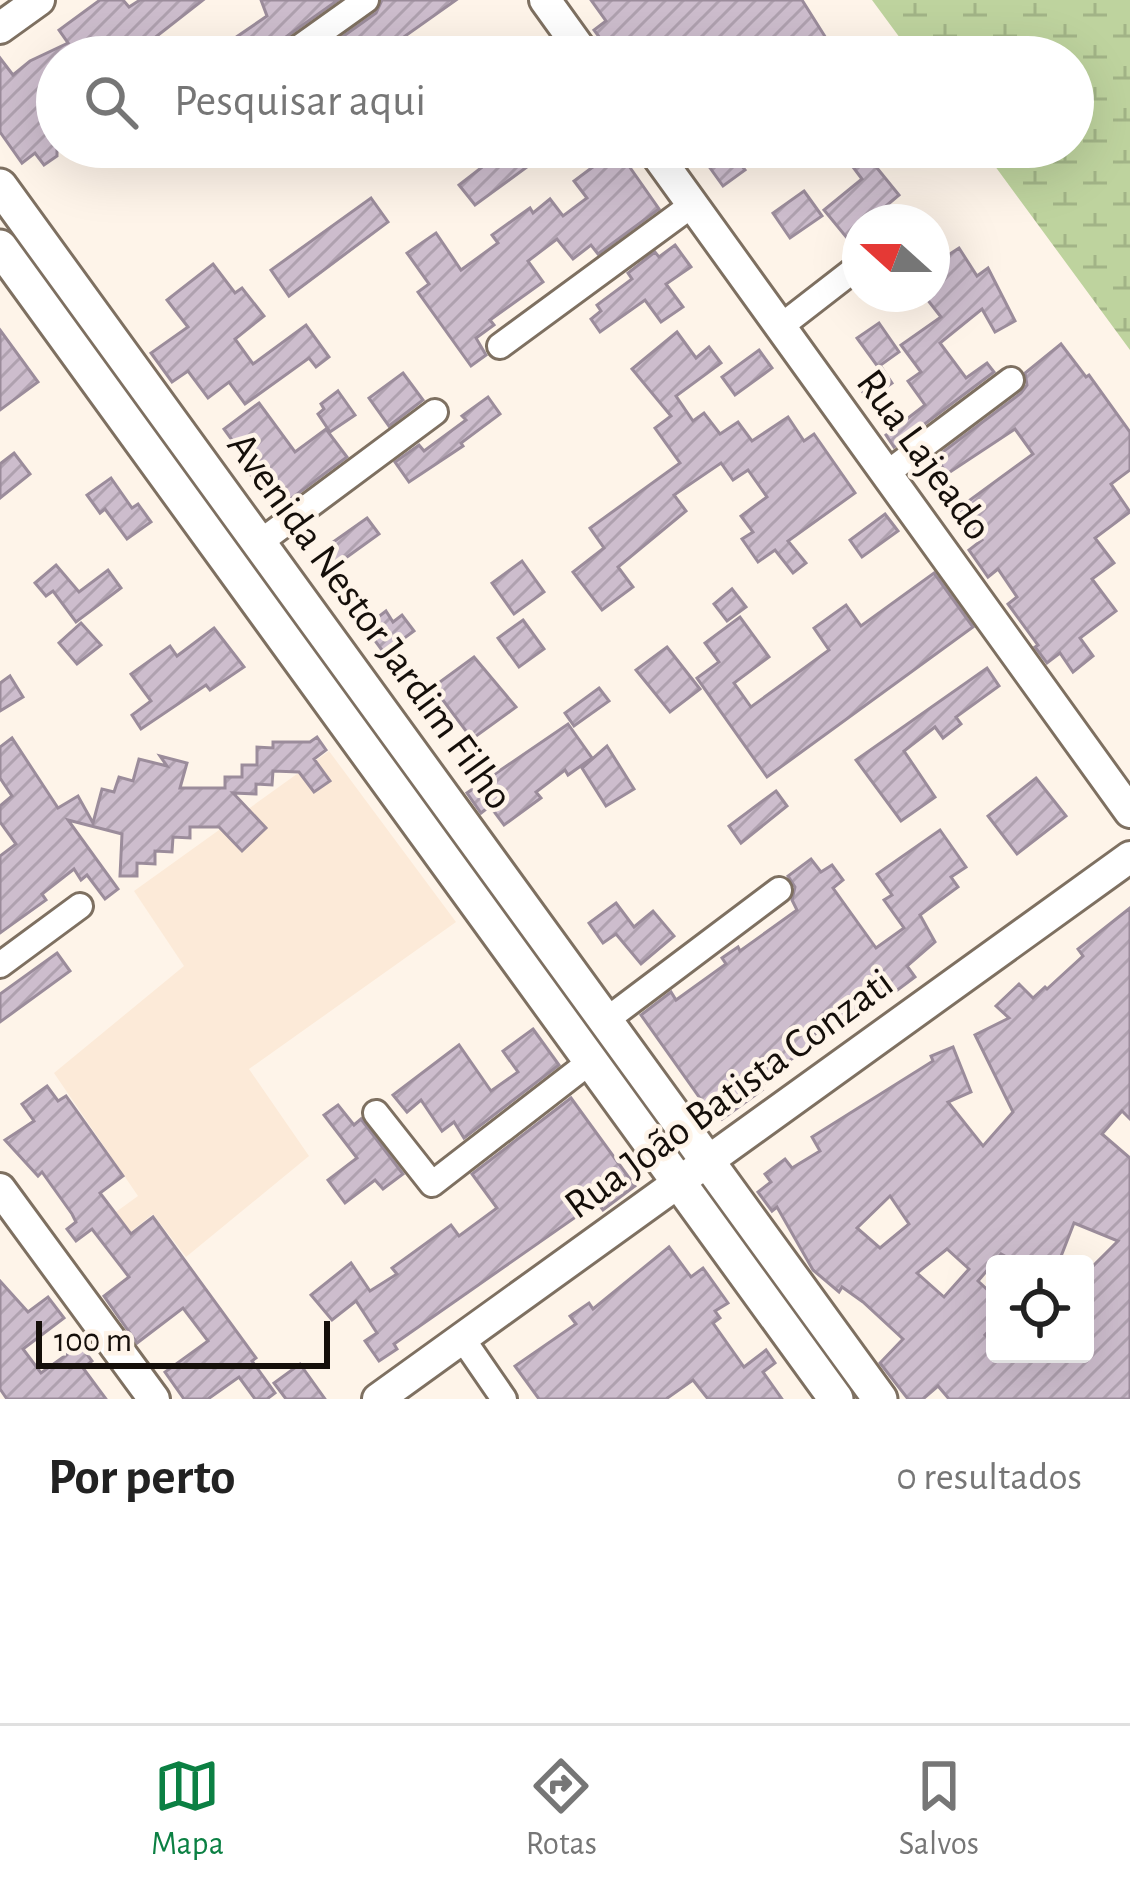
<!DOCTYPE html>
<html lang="pt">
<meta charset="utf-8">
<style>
body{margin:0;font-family:"Alegreya Sans",sans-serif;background:#f2f2f2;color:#222}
.controls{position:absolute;right:36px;bottom:36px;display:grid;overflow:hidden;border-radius:12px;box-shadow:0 12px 48px #0002}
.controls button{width:108px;height:108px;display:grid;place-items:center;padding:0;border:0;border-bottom:3px solid #e0e0e0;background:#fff;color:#222;font:60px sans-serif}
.compass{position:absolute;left:842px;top:204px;width:108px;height:108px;border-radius:50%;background:#fff;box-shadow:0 12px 48px #0002;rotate:291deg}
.scale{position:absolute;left:36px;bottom:30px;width:294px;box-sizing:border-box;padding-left:12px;border:6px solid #150f0a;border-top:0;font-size:33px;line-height:42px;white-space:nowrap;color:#150f0a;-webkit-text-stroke:9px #fef4e9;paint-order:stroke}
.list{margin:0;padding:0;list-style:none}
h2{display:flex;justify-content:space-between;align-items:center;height:156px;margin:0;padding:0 48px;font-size:51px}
h2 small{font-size:39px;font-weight:400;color:#767676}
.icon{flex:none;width:66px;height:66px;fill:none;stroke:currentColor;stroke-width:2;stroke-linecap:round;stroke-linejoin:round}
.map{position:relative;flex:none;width:1130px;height:1399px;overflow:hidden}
.search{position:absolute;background:#fff;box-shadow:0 12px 48px #0002;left:36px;right:36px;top:36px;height:132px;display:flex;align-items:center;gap:30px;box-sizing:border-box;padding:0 42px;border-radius:66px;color:#767676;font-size:45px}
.sheet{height:324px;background:#fff}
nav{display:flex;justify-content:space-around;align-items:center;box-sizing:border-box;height:168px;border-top:3px solid #e0e0e0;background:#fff;font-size:33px;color:#767676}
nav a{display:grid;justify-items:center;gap:6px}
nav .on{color:#0b8043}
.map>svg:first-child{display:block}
.built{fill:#fcead8}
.wetland{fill:url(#wetland-marsh)}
.building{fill:url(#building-hatch);stroke:#9b8c9b;stroke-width:3;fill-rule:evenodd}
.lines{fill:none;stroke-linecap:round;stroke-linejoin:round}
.minor-casing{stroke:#7e7061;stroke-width:30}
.tertiary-casing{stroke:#7e7061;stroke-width:36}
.secondary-casing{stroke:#7e7061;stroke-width:39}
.minor{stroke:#fff;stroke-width:24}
.tertiary{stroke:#fff;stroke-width:30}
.secondary{stroke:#fff;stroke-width:33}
.labels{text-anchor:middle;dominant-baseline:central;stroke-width:9;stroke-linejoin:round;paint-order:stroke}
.street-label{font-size:42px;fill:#150f0a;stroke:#fef4e9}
</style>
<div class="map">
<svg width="1130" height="1399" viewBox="0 0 1130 1399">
<defs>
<pattern id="wetland-marsh" width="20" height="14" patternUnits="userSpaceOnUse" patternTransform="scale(3)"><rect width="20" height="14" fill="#bed39e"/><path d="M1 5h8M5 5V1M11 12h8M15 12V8" fill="none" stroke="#a2b487"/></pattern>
<pattern id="building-hatch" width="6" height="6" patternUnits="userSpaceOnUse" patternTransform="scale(3)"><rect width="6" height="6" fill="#cdbdcd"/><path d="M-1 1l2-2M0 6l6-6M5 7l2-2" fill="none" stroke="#afa1af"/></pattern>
</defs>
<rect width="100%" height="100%" fill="#fef4e9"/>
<path class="built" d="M 329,751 L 456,922 L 249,1069 L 309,1156 L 186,1257 L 153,1214 L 124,1237 L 109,1217 L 138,1196 L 54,1073 L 184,966 L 134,891 Z"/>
<path class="wetland" d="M 872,0 L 1130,0 L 1130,350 L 981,147 L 1073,147 L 1073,57 L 914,57 Z"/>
<g class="building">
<path d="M 100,0 L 123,0 L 129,7 L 140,0 L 203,0 L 153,39 L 166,57 L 57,57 L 57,156 L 44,165 L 35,153 L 22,163 L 0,132 L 0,58 L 13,75 L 30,61 L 68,43 L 59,30 Z"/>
<path d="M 261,0 L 338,0 L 276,44 L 270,57 L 248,57 L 235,38 L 267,16 Z"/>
<path d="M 382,0 L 456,0 L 398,41 L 409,57 L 314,57 L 376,13 Z"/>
<path d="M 591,0 L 802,0 L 831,46 L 816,57 L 614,57 L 594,30 L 606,21 Z"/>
<path d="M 464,147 L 554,147 L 475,205 L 459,185 L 481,168 Z"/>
<path d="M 695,147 L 728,147 L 745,170 L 723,186 Z"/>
<path d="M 838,147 L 860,147 L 899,195 L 867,222 L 860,222 L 860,228 L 847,238 L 824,210 L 862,179 Z"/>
<path d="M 617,149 L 659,209 L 598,254 L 591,245 L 573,259 L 557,239 L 528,261 L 543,282 L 490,320 L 494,325 L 476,338 L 486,355 L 471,366 L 418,292 L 429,284 L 407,253 L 436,233 L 461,270 L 498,243 L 492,235 L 530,208 L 533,213 L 550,199 L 563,216 L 587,198 L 574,181 Z"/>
<path d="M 804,191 L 822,216 L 790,238 L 773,213 Z"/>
<path d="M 371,198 L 388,222 L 289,296 L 271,270 Z"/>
<path d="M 675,245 L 691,267 L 666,284 L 683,307 L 661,322 L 645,300 L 600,332 L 591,319 L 601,311 L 597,305 L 632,279 L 628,273 L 655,252 L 659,257 Z"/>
<path d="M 959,248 L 977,276 L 988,268 L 1015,321 L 995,332 L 982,309 L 940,343 L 966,378 L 987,363 L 994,372 L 894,447 L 886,435 L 925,405 L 908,381 L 921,372 L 901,345 L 941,317 L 923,294 L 932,294 L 932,277 L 944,268 L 939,261 Z"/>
<path d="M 213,264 L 235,293 L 242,288 L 264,316 L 235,339 L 253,364 L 306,325 L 329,357 L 316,367 L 309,358 L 245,404 L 229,382 L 208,398 L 188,371 L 172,382 L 151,353 L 188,327 L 167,300 Z"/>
<path d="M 879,323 L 899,352 L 878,367 L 857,338 Z"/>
<path d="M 0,330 L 38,382 L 0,410 Z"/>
<path d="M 677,332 L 696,358 L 709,347 L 721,363 L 676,396 L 693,421 L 704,413 L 720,434 L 738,422 L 752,441 L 788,417 L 804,441 L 814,434 L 855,493 L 788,541 L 806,563 L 793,573 L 775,550 L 758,562 L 742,539 L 753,532 L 741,516 L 767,497 L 748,470 L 733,480 L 721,463 L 674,495 L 686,511 L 618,567 L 633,587 L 602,610 L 573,572 L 604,548 L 590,528 L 680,463 L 655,428 L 671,416 L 632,369 Z"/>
<path d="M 1061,344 L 1086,377 L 1089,375 L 1130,432 L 1130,470 L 1111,484 L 1130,512 L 1095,538 L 1114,563 L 1092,579 L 1116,611 L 1080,638 L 1093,656 L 1073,672 L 1060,653 L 1047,663 L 1035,647 L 1038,645 L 1008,604 L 1017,597 L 998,569 L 988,577 L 969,550 L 982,540 L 959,508 L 1033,454 L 1015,429 L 947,474 L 936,457 L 1021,393 L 1027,385 L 1025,373 Z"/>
<path d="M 759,350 L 772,368 L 735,395 L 722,377 Z"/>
<path d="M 882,368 L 892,383 L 868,400 L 858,385 Z"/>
<path d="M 403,373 L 423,400 L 389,426 L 369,398 Z"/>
<path d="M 338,391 L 355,415 L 330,432 L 318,414 L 324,409 L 321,404 Z"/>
<path d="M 488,397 L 500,414 L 461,443 L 463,446 L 409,482 L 395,462 L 419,445 L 424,451 L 466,420 L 462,416 Z"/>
<path d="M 259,403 L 295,452 L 326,429 L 347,457 L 277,509 L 243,465 L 248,462 L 224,429 Z"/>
<path d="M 14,453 L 30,474 L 0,498 L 0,464 Z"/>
<path d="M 111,478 L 132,508 L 138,504 L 151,522 L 127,539 L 105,509 L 100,513 L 87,495 Z"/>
<path d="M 885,514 L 898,531 L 862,557 L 850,540 Z"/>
<path d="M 367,518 L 379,534 L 333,567 L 322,550 Z"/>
<path d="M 522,561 L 544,592 L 514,614 L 492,583 Z"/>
<path d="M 56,565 L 79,592 L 108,570 L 121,588 L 76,622 L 53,591 L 46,596 L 35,583 Z"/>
<path d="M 934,573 L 973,627 L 767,777 L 697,678 L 719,662 L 705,643 L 740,617 L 769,657 L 734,683 L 751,707 L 829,650 L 814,628 L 846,605 L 861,626 Z"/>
<path d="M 732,589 L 746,607 L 727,621 L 714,604 Z"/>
<path d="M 386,611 L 393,622 L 402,615 L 414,631 L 384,653 L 365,627 Z"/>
<path d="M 523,620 L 544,649 L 519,667 L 498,638 Z"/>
<path d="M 81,623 L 101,645 L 77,664 L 59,643 Z"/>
<path d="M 214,628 L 244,667 L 210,690 L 206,685 L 141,729 L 132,715 L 151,701 L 131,674 L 170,646 L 177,656 Z"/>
<path d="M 667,647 L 700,689 L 670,712 L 636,670 Z"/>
<path d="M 474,657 L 516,707 L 472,739 L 433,687 Z"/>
<path d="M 987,668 L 999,686 L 956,717 L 961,724 L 943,738 L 935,727 L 904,751 L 935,797 L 901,821 L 856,760 Z"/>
<path d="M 10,676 L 23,697 L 0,711 L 0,683 Z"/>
<path d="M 599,688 L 609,701 L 574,726 L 565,713 Z"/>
<path d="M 568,724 L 592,758 L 568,775 L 565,770 L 536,792 L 541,798 L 504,825 L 490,806 L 481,813 L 467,793 Z"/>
<path d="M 317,737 L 326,750 L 314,759 L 330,781 L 314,792 L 299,772 L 273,771 L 272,785 L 256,784 L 256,794 L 233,793 L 266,828 L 242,851 L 219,827 L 190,827 L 190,838 L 173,837 L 172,852 L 155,851 L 155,864 L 137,863 L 137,876 L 120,876 L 122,834 L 68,820 L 118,889 L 105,899 L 87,875 L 81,880 L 74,869 L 42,894 L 46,900 L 0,933 L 0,856 L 16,844 L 0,822 L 0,806 L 12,796 L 0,778 L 0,747 L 12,738 L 58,808 L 78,796 L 93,823 L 102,789 L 114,792 L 119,777 L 133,781 L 139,759 L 167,766 L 160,756 L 187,763 L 180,788 L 225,788 L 225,777 L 242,777 L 242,765 L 257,765 L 257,747 L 273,748 L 273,742 L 310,742 Z"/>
<path d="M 607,746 L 634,789 L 606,806 L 582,768 Z"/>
<path d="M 1036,778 L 1066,816 L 1017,854 L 988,816 Z"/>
<path d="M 776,791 L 787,806 L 741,843 L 729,826 Z"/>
<path d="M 940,830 L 966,867 L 951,877 L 958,887 L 920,915 L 935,942 L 907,966 L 915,977 L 892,994 L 889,989 L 843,1022 L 840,1016 L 825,1027 L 811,1037 L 815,1042 L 786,1063 L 788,1066 L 759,1087 L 762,1090 L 722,1119 L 712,1104 L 707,1108 L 641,1015 L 671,992 L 676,1000 L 726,964 L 722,958 L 738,947 L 740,951 L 797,910 L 792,900 L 795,887 L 788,876 L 811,859 L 821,872 L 832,865 L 843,880 L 833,888 L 876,948 L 904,928 L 884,900 L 892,895 L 877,874 Z"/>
<path d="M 616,903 L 634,927 L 653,911 L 674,936 L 641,964 L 616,934 L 603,943 L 589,923 Z"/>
<path d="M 1130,908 L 1130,1119 L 1122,1111 L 1102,1134 L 1130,1158 L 1130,1399 L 949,1399 L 938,1386 L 923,1399 L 908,1399 L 880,1363 L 903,1339 L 863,1302 L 842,1287 L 839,1292 L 813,1270 L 777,1207 L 772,1211 L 758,1192 L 771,1182 L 765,1174 L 785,1159 L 792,1168 L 820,1151 L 812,1137 L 933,1061 L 931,1056 L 953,1047 L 971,1092 L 948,1102 L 983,1146 L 1013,1112 L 975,1035 L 1009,1018 L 996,1006 L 1019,984 L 1033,998 L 1045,987 L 1047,989 L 1083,956 L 1078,949 ZM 890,1196 L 909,1224 L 880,1248 L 857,1228 ZM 1074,1223 L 1118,1241 L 1085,1274 L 1085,1354 L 995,1354 L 995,1344 L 985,1335 L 995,1324 L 995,1297 L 978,1281 L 1001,1254 L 1019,1264 L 1058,1264 ZM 947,1249 L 969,1269 L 944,1297 L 917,1273 Z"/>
<path d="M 57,953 L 70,971 L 0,1022 L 0,994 Z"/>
<path d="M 533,1029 L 559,1065 L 464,1138 L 454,1122 L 442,1131 L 421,1100 L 407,1112 L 393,1095 L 459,1045 L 491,1091 L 518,1072 L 503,1051 Z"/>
<path d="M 47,1086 L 58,1101 L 66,1096 L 123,1176 L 100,1193 L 131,1234 L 153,1217 L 256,1358 L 252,1361 L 275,1393 L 267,1399 L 255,1399 L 239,1377 L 208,1399 L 184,1399 L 165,1372 L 208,1341 L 183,1308 L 137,1343 L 104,1296 L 129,1277 L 92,1229 L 76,1241 L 67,1229 L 76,1222 L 72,1214 L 42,1172 L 38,1176 L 5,1140 L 34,1121 L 22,1104 Z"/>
<path d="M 571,1098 L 635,1186 L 603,1210 L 597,1202 L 394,1344 L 397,1349 L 379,1361 L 365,1341 L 377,1333 L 356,1301 L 332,1320 L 311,1295 L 351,1263 L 370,1291 L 397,1274 L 392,1268 L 451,1225 L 459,1236 L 497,1208 L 472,1174 Z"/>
<path d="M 338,1105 L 354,1125 L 361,1119 L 403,1174 L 383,1189 L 375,1180 L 345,1203 L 328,1180 L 357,1158 L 324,1115 Z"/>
<path d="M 669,1247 L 691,1277 L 703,1268 L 728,1303 L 715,1311 L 720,1318 L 713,1323 L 744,1367 L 766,1350 L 775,1363 L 763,1372 L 782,1399 L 708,1399 L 693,1380 L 666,1399 L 539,1399 L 515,1366 L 576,1324 L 570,1316 L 589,1303 L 593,1309 Z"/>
<path d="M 0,1281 L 28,1312 L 48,1297 L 64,1318 L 23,1349 L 41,1373 L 80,1345 L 92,1361 L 83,1368 L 106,1399 L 7,1399 L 0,1389 Z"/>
<path d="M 300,1364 L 325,1399 L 286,1399 L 274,1383 Z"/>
</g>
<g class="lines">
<g class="minor-casing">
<g id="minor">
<path d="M 286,57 L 366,0"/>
<path d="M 780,327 L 860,265"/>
<path d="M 500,346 L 692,205"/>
<path d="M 886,474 L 1011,380"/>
<path d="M 259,543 L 435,412"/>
<path d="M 0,965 L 80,906"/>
<path d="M 605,1021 L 779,890"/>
<path d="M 376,1113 L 432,1184 L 591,1061"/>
<path d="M 462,1338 L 504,1399"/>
</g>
</g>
<g class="tertiary-casing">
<g id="tertiary">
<path d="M 545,0 L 586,57"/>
<path d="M 0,28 L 39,0"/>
<path d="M 651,147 L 1130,812"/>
<path d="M 0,1189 L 154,1399"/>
<path d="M 378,1399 L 1130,857"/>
</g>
</g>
<g class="secondary-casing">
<g id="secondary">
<path d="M 0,186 L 880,1399"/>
<path d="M 0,247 L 836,1399"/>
</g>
</g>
<use href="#minor" class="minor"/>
<use href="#tertiary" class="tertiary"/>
<use href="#secondary" class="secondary"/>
</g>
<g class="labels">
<g class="street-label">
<text transform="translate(924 455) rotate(54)">Rua Lajeado</text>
<text transform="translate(370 621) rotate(54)">Avenida Nestor Jardim Filho</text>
<text transform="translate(729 1094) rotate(-36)">Rua João Batista Conzati</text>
</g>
</g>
</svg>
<div class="controls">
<button><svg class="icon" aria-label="locate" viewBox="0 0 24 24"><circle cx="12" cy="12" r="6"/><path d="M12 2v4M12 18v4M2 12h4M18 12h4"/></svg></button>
</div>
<svg class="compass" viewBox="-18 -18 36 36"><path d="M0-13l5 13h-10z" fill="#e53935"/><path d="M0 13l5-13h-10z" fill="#767676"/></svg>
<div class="scale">100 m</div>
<div class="search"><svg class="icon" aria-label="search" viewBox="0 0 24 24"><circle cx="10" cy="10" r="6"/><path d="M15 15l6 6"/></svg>Pesquisar aqui</div>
</div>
<section class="sheet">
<h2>Por perto<small>0 resultados</small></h2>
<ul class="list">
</ul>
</section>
<nav>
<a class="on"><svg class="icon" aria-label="map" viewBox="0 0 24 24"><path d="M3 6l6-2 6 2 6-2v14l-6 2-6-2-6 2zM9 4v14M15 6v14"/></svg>Mapa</a>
<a><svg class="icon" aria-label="directions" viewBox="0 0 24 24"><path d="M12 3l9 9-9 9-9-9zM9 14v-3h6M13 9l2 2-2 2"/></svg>Rotas</a>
<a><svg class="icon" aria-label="saved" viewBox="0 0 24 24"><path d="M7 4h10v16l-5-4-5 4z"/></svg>Salvos</a>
</nav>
